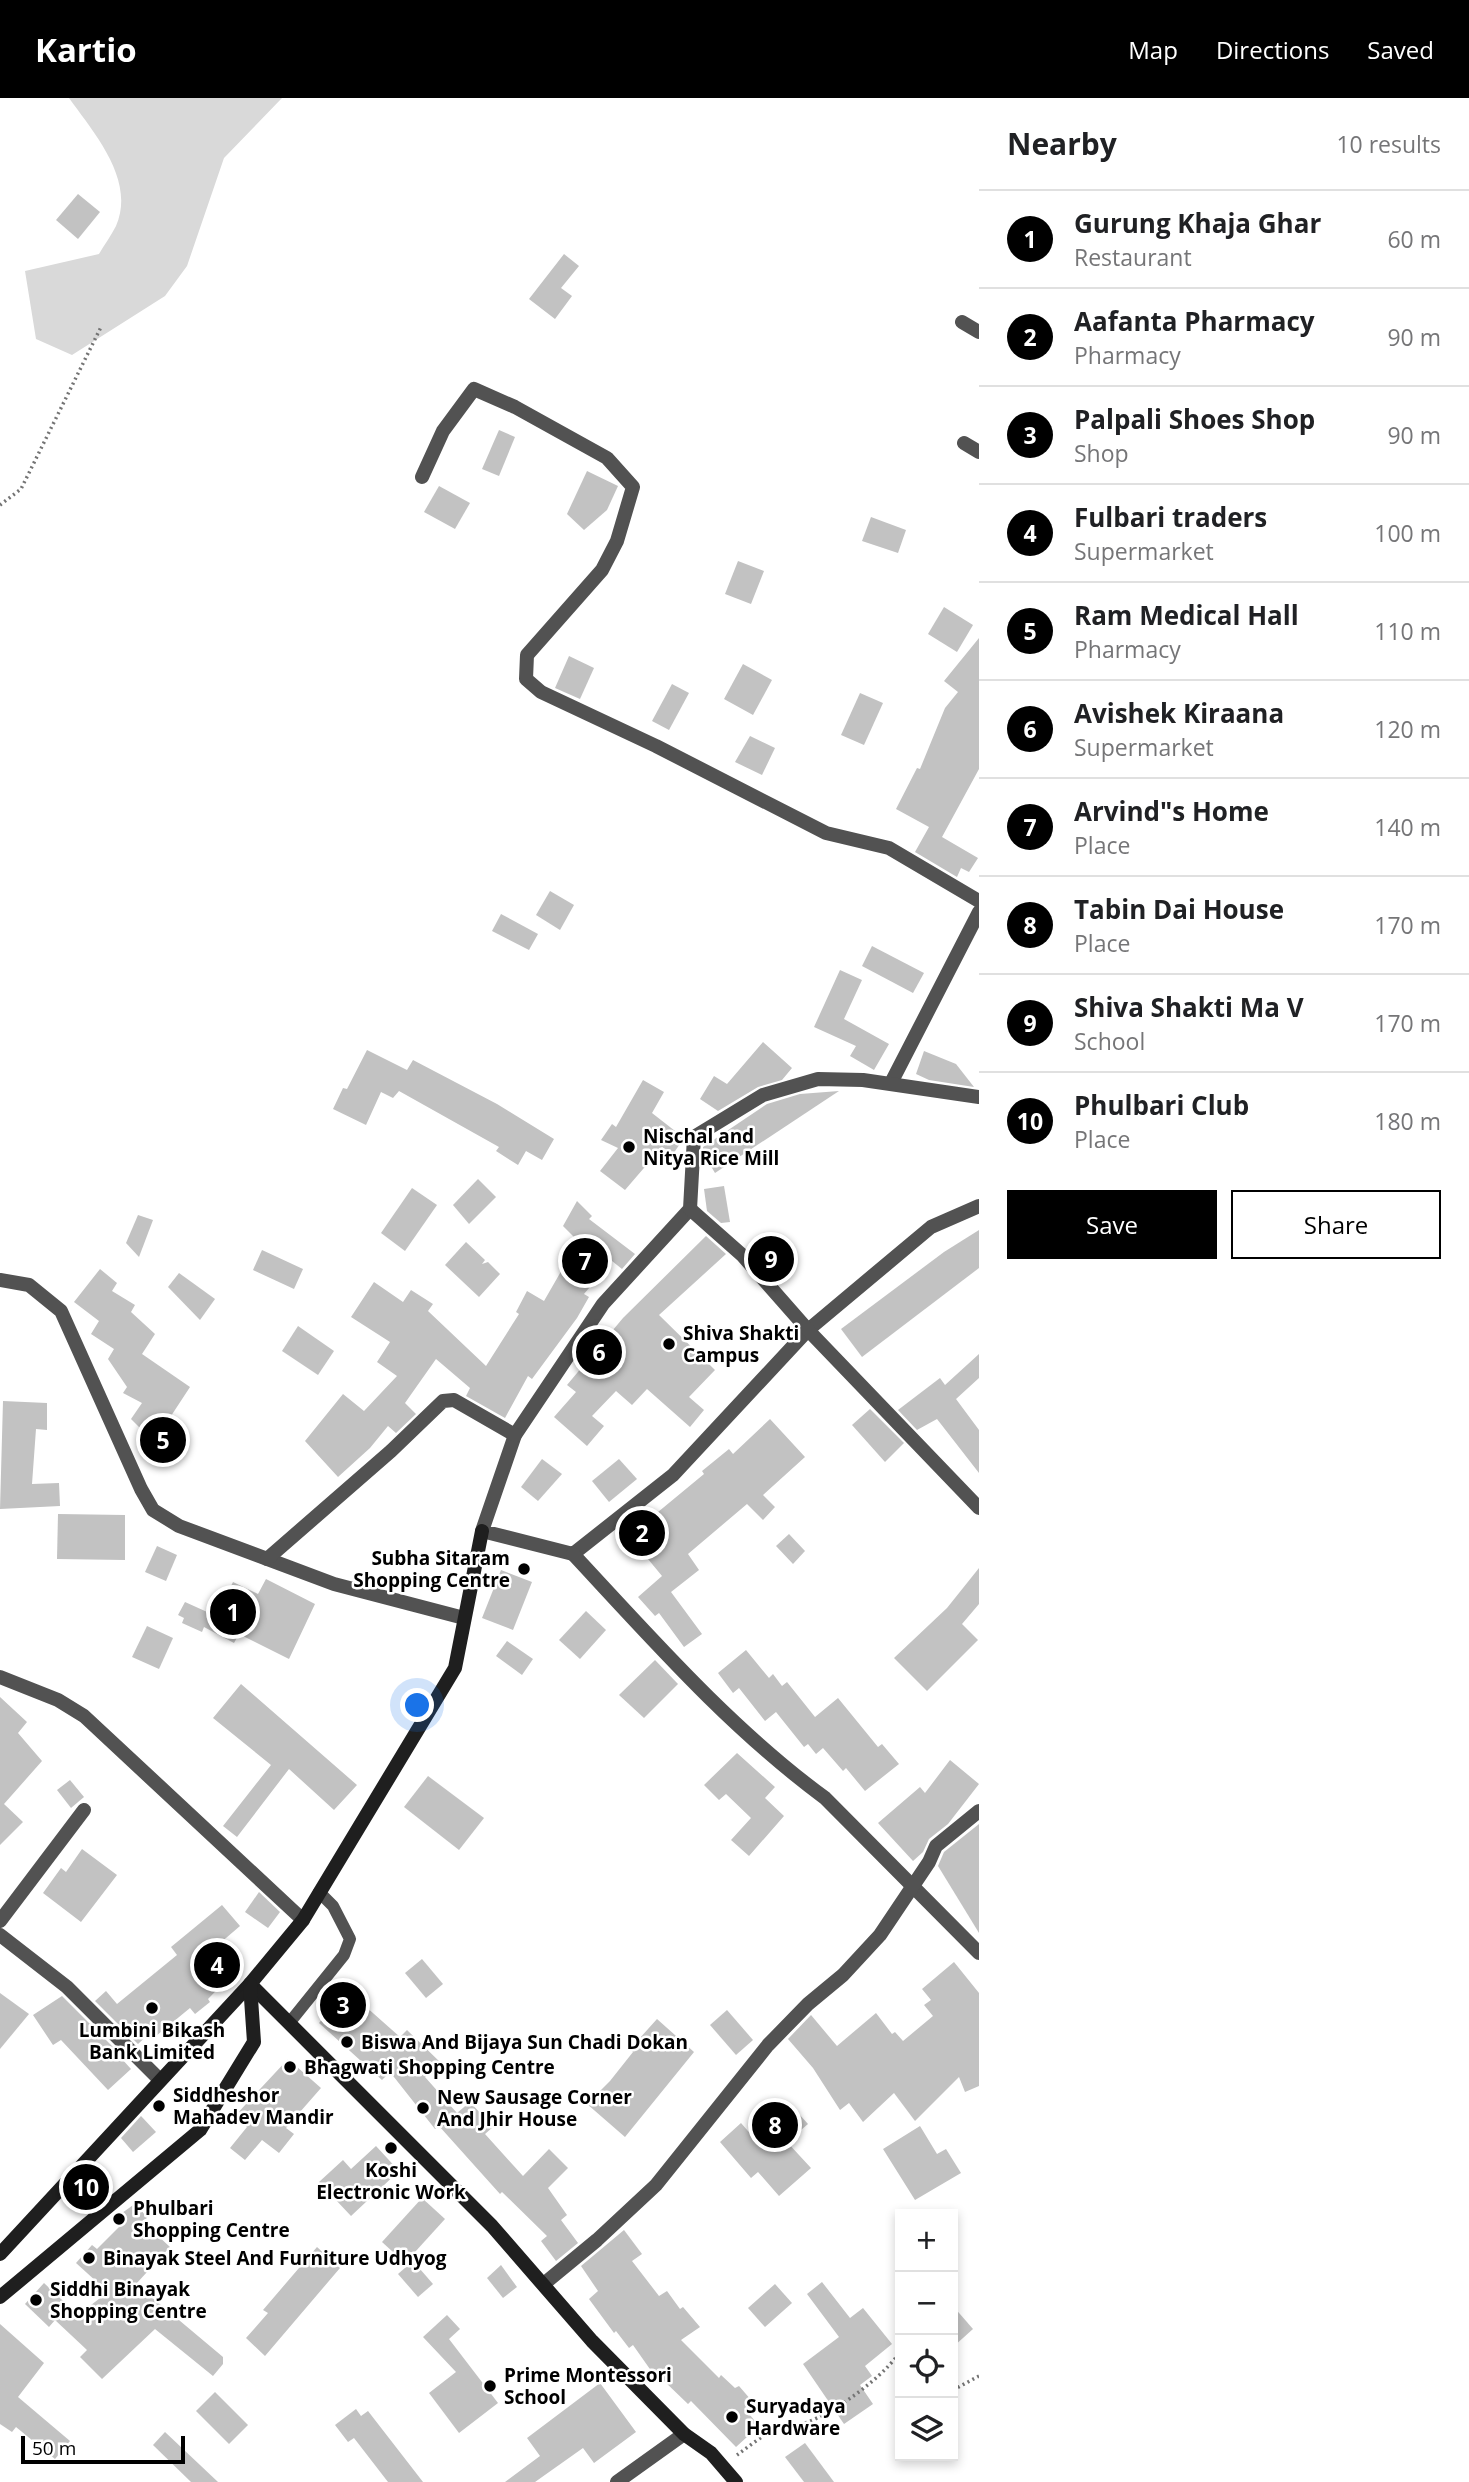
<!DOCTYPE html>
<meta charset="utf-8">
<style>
body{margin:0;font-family:"Open Sans",sans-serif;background:#f6f6f6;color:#202124}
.controls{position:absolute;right:21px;bottom:21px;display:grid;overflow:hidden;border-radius:0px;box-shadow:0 4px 10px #0003}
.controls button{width:63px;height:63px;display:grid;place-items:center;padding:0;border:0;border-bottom:2px solid #e0e0e0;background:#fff;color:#202124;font:35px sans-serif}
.scale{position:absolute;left:21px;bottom:18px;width:164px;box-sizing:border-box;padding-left:7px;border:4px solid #000;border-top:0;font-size:19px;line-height:24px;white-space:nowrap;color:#000;-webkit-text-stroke:5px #fff;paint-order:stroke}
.you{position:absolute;left:418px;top:1608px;width:24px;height:24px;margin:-18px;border:5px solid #fff;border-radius:50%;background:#1a73e8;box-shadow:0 0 0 10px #1a73e833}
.badge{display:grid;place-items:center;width:46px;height:46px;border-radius:50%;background:#000;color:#fff;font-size:23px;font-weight:700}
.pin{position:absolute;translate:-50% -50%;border:4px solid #fff;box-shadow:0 2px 7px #0006}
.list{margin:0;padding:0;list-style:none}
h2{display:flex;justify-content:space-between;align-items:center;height:91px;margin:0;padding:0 28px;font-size:30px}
h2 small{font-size:23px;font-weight:400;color:#757577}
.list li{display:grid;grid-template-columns:46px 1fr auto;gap:21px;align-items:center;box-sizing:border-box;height:98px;padding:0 28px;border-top:2px solid #e0e0e0}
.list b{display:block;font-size:26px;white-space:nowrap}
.list p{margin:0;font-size:23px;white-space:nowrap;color:#757577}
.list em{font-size:23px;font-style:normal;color:#757577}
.actions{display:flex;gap:14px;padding:21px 28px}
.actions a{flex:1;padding:16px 0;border:2px solid #000;border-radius:0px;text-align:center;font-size:24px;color:#000}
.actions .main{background:#000;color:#fff}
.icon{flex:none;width:38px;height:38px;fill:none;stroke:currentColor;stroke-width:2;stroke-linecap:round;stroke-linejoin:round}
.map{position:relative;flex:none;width:979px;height:2384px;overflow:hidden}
header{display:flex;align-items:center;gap:42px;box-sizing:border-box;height:98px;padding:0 35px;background:#000;color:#fff}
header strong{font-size:33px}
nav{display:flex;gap:38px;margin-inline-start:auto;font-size:24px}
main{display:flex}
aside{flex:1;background:#fff}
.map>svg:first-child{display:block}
.green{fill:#d9d9d9}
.building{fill:#c2c2c2}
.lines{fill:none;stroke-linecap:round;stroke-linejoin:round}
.path{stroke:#747474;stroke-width:3.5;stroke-dasharray:2 3.5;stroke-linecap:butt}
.service{stroke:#525252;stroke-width:12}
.minor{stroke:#525252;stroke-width:14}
.secondary{stroke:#1f1f1f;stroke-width:14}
.poi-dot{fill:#000;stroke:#fff;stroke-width:2.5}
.labels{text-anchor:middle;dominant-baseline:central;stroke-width:5;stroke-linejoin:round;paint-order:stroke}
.poi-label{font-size:19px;font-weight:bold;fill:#000;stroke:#fff;text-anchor:start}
</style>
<header>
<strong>Kartio</strong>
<nav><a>Map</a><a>Directions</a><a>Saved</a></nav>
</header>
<main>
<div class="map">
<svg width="979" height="2384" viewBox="0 0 979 2384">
<rect width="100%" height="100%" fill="#fff"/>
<path class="green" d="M 69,0 L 282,0 L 224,60 L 187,168 L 165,198 L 72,257 L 36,241 L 25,173 L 99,156 C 104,147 111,138 116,128 C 136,82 94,35 69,0 Z"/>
<g class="building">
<path d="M 78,96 L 100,114 L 78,141 L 56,122 Z"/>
<path d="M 564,156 L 579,168 L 561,190 L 572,198 L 555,221 L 529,201 Z"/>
<path d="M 499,332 L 515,339 L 499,378 L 482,371 Z"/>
<path d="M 587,373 L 618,388 L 607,412 L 584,432 L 567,416 Z"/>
<path d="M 439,388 L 470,405 L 455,431 L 424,414 Z"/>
<path d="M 871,419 L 906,432 L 898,455 L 862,443 Z"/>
<path d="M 738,463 L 764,473 L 751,506 L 725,496 Z"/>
<path d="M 944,509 L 973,527 L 957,554 L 928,536 Z"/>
<path d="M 979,540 L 979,671 L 942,739 L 978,760 L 969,774 L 961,770 L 957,779 L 915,754 L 929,729 L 896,711 L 917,670 L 920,671 L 945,610 L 958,594 L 944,583 Z"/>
<path d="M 569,558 L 594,570 L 580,601 L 555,590 Z"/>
<path d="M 743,566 L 772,582 L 753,617 L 724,601 Z"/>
<path d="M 672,586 L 689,595 L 669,632 L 652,623 Z"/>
<path d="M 860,595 L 883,605 L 864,647 L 841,637 Z"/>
<path d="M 750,638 L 775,650 L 762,677 L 735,664 Z"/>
<path d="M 550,793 L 574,807 L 560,832 L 536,817 Z"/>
<path d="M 501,816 L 538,836 L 529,852 L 492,833 Z"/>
<path d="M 872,848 L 924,875 L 913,895 L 862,868 Z"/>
<path d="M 840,872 L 862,882 L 844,921 L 889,946 L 874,972 L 850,958 L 856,948 L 814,929 Z"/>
<path d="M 763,944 L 792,970 L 782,982 L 758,989 L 718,1013 L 700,1001 L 714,978 L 727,986 Z"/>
<path d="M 367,952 L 407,972 L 413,962 L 497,1006 L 554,1041 L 542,1062 L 526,1053 L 518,1067 L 496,1053 L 499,1049 L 399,993 L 393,1000 L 381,994 L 366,1027 L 333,1011 L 343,990 L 347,991 Z"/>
<path d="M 924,953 L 956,966 L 974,989 L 929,982 L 916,976 Z"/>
<path d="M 643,982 L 664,994 L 652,1015 L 684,1040 L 673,1056 L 662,1049 L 625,1092 L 600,1073 L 618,1050 L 601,1042 L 612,1026 L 616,1029 Z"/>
<path d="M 839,993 L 715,1075 L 703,1055 L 703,1049 L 767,1006 L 800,996 Z"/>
<path d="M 478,1081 L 496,1099 L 469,1126 L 453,1107 Z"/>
<path d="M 724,1088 L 730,1124 L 721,1125 L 707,1113 L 704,1091 Z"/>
<path d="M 412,1090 L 437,1107 L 405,1153 L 381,1135 Z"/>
<path d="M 577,1103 L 592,1118 L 589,1121 L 635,1156 L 622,1171 L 612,1163 L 584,1196 L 589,1199 L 577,1220 L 532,1281 L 528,1278 L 505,1320 L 466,1298 L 470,1290 L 436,1261 L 405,1305 L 416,1316 L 396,1335 L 388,1328 L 370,1350 L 338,1379 L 305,1343 L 343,1296 L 364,1313 L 397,1278 L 377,1264 L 390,1244 L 351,1219 L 374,1184 L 403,1204 L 411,1192 L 433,1206 L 428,1213 L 486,1268 L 519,1216 L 516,1214 L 527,1193 L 544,1203 L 567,1163 L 562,1159 L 576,1141 L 563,1128 Z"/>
<path d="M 138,1117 L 153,1122 L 139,1159 L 126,1145 Z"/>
<path d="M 979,1132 L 979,1170 L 862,1259 L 841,1231 L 944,1154 Z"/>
<path d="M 706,1138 L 726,1156 L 659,1217 L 715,1272 L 689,1299 L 704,1312 L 690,1329 L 647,1291 L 632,1307 L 616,1293 L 592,1318 L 604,1328 L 587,1348 L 554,1319 L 576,1294 L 567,1287 L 623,1220 Z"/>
<path d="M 466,1144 L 485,1162 L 482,1166 L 488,1164 L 500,1176 L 479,1199 L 445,1167 Z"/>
<path d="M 262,1152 L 303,1171 L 294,1191 L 253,1172 Z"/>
<path d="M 100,1171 L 117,1185 L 112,1193 L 135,1207 L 131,1214 L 155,1236 L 142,1256 L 190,1289 L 171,1318 L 180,1324 L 164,1369 L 145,1359 L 152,1342 L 131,1321 L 142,1305 L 123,1295 L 127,1289 L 108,1261 L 114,1251 L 91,1236 L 99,1223 L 74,1204 Z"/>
<path d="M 179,1175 L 215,1201 L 200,1222 L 168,1189 Z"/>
<path d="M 298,1228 L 334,1253 L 318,1277 L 282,1253 Z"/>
<path d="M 979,1256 L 979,1280 L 956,1301 L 979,1332 L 979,1375 L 937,1321 L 917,1332 L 898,1312 L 940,1280 L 945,1287 Z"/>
<path d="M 3,1303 L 47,1305 L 47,1332 L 36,1331 L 32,1386 L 59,1385 L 60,1408 L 0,1411 Z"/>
<path d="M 870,1311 L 904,1345 L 885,1364 L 852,1327 Z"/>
<path d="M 770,1321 L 805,1359 L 763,1397 L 775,1409 L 763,1422 L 747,1406 L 688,1456 L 699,1472 L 671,1494 L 702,1536 L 684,1549 L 659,1515 L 655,1518 L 638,1499 L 662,1478 L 629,1438 L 704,1376 L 702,1373 L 729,1351 L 733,1356 Z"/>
<path d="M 542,1361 L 562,1376 L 538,1403 L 521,1389 Z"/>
<path d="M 619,1361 L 637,1381 L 609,1404 L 592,1383 Z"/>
<path d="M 58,1416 L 125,1417 L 125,1462 L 57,1461 Z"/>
<path d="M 789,1436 L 805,1453 L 793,1466 L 776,1448 Z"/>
<path d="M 157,1448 L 177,1457 L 166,1483 L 145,1474 Z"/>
<path d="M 979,1470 L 979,1506 L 962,1526 L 978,1542 L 927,1593 L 894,1560 L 947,1510 Z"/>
<path d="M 501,1472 L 532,1484 L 513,1532 L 482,1520 Z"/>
<path d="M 266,1481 L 315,1506 L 289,1561 L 239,1536 L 234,1545 L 204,1529 L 202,1534 L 182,1525 L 184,1520 L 178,1517 L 185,1504 L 216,1518 L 233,1484 L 258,1496 Z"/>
<path d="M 586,1513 L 606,1532 L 580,1561 L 559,1542 Z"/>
<path d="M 147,1528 L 173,1540 L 159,1571 L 132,1559 Z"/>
<path d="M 507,1543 L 533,1561 L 522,1577 L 496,1558 Z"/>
<path d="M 746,1552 L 769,1580 L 773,1576 L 782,1588 L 787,1584 L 815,1619 L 838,1600 L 878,1649 L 882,1646 L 899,1666 L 865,1693 L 846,1670 L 843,1673 L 823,1650 L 816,1656 L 808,1646 L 804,1649 L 776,1614 L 765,1623 L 739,1590 L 733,1595 L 718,1575 Z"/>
<path d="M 655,1562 L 678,1586 L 644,1620 L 619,1597 Z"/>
<path d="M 241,1586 L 357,1687 L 334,1712 L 289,1671 L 237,1739 L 223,1728 L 271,1667 L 213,1620 Z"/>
<path d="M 0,1599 L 27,1624 L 18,1635 L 42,1663 L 4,1706 L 23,1724 L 0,1747 Z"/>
<path d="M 737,1655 L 775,1689 L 765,1700 L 784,1718 L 749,1758 L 731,1742 L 751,1720 L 726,1696 L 719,1702 L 704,1687 Z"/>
<path d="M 950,1662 L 979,1686 L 948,1726 L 929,1741 L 923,1754 L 913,1763 L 878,1725 L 920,1689 L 925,1695 Z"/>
<path d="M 428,1678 L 484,1720 L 459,1752 L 404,1709 Z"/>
<path d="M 70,1682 L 84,1699 L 71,1710 L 57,1692 Z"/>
<path d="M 979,1726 L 979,1835 L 938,1768 L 944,1754 Z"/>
<path d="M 82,1751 L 117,1777 L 81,1824 L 43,1795 L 61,1770 L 66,1774 Z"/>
<path d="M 259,1794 L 280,1814 L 268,1830 L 245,1814 Z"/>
<path d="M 222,1807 L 240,1828 L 219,1846 L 241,1867 L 208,1901 L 210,1904 L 195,1916 L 190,1910 L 156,1938 L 152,1933 L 138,1946 L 95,1903 L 106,1893 L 117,1906 L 177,1857 L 171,1849 Z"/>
<path d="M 422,1861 L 443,1886 L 426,1900 L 405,1875 Z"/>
<path d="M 954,1864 L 979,1895 L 979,1988 L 965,1994 L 959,1979 L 915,2023 L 894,1995 L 863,2024 L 849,2005 L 840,2012 L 813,1970 L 788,1941 L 811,1917 L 837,1948 L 876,1915 L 892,1936 L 895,1934 L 903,1943 L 933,1918 L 924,1907 L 931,1902 L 922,1891 Z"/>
<path d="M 347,1892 L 400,1939 L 407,1932 L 442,1966 L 425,1979 L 457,2015 L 470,2004 L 493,2029 L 485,2036 L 523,2078 L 549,2051 L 568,2070 L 548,2090 L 567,2117 L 561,2122 L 578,2145 L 556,2163 L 541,2143 L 547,2138 L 502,2094 L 500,2096 L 439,2028 L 435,2031 L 390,1974 L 382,1982 L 319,1925 Z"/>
<path d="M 0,1895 L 29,1916 L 0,1951 Z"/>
<path d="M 62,1898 L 123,1959 L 121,1960 L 131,1971 L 108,1992 L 61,1942 L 53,1947 L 33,1917 Z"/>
<path d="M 727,1912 L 753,1942 L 736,1957 L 710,1927 Z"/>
<path d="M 657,1921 L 694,1954 L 625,2039 L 587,2006 L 610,1983 L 633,1954 L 630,1951 Z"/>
<path d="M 288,1961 L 321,1990 L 286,2030 L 294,2036 L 279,2055 L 262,2042 L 245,2062 L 230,2050 L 247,2029 L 234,2019 Z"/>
<path d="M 791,2007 L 808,2026 L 787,2044 L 811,2070 L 779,2098 L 758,2074 L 751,2080 L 720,2044 L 741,2025 L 754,2040 Z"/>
<path d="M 141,2018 L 156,2034 L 133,2054 L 121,2040 Z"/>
<path d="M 920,2028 L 937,2056 L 946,2051 L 961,2075 L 915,2102 L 883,2051 Z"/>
<path d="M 376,2048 L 399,2073 L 351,2118 L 319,2084 L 343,2062 L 351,2071 Z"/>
<path d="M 94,2069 L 109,2088 L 81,2111 L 68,2096 Z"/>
<path d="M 422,2100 L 445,2121 L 405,2165 L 382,2144 Z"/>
<path d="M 136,2105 L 147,2120 L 142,2123 L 170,2149 L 136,2186 L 223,2259 L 223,2266 L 213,2278 L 155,2231 L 102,2281 L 80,2259 L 87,2252 L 55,2222 L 49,2229 L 25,2206 L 44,2185 L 78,2217 L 108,2194 L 76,2165 L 92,2147 L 97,2151 L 121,2127 L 115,2120 Z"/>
<path d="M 624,2132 L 642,2156 L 632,2163 L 659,2198 L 667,2193 L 680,2211 L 683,2209 L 700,2229 L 681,2242 L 719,2280 L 721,2277 L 735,2290 L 739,2288 L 758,2310 L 750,2317 L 759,2328 L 736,2349 L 691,2303 L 688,2306 L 663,2282 L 659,2284 L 633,2247 L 629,2250 L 616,2233 L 614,2235 L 589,2201 L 598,2193 L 581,2168 Z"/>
<path d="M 317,2149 L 340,2170 L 265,2258 L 246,2240 L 268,2215 L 263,2212 Z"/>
<path d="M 413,2163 L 433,2186 L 418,2199 L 398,2176 Z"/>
<path d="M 501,2167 L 517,2189 L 503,2200 L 487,2180 Z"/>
<path d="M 822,2184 L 850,2220 L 863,2210 L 892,2246 L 865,2268 L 872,2278 L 860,2287 L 873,2306 L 844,2326 L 803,2266 L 839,2239 L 807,2196 Z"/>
<path d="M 775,2186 L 792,2205 L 765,2229 L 748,2210 Z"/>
<path d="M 953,2208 L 973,2231 L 953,2249 Z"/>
<path d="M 447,2217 L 460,2231 L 449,2241 L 498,2305 L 459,2335 L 429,2295 L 456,2274 L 423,2239 Z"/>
<path d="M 0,2226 L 44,2265 L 18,2299 L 70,2343 L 55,2361 L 16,2329 L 12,2334 L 0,2326 Z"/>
<path d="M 600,2285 L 636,2334 L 594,2365 L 583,2350 L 535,2384 L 505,2384 L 540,2358 L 527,2340 Z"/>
<path d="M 215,2294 L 248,2327 L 229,2346 L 196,2313 Z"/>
<path d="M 356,2311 L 361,2318 L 368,2313 L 423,2384 L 388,2384 L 354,2340 L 348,2344 L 335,2327 Z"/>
<path d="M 165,2334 L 218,2384 L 191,2384 L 153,2347 Z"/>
<path d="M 805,2345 L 834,2384 L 804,2384 L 785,2359 Z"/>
</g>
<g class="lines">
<g class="path">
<path d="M 0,407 L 21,391 L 101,229"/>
<path d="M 953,2292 L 979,2278"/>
<path d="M 737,2357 C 751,2347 766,2334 783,2328 C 790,2326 798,2327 805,2325 C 834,2315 879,2282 897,2258 L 900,2261"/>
</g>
<path class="service" d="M 290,1924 L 344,1857 L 350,1841 L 333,1808 L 319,1794"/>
<g class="minor">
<path d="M 962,224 L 979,234"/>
<path d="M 964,345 L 979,354"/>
<path d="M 422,379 L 443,333 L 474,291 L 515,309 L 607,360 L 633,389 L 617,443 L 602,472 L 527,557 L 526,581 L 541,594 L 656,648 L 826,735 L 889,750 L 979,803"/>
<path d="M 891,985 L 979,814"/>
<path d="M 979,999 L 863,982 L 818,981 L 763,997 L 694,1039 L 690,1111 L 603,1206 L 515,1337 L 482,1433 L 573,1456 L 673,1377 L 808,1232 L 931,1129 L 979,1108"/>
<path d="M 690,1111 L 742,1157 L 808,1232 L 979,1410"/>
<path d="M 0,1182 L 29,1187 L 61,1213 L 141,1391 L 153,1412 L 179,1428 L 334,1486 L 464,1520"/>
<path d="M 573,1456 C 653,1542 730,1630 825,1700 L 979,1855"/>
<path d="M 267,1461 L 391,1353 L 443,1303 L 454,1302 L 515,1337"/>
<path d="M 0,1579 L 58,1602 L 84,1618 L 303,1822"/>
<path d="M 0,1823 L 84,1712"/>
<path d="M 0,1837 L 67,1889 L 159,1981"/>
<path d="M 545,2185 L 597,2142 L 656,2087 L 768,1947 L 808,1906 L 843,1877 L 880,1837 L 929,1764 L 936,1748 L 979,1713"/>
<path d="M 617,2384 L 684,2336"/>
</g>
<g class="secondary">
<path d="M 250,1886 L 492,2128 L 592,2243 L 684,2336 L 711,2355 L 736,2384"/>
<path d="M 0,2156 L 250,1886 L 303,1822 L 455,1570 L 482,1433"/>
<path d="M 0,2199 L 200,2032 L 254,1944 L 250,1886"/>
</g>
</g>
<g class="poi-dot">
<circle cx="629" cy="1049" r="7"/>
<circle cx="669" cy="1246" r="7"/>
<circle cx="524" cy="1471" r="7"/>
<circle cx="152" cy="1910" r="7"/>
<circle cx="347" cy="1944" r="7"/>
<circle cx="290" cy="1969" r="7"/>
<circle cx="159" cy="2008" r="7"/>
<circle cx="423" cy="2010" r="7"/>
<circle cx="391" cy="2050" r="7"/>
<circle cx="119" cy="2121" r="7"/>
<circle cx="89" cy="2160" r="7"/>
<circle cx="36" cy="2202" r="7"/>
<circle cx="490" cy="2288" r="7"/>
<circle cx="732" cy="2319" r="7"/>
</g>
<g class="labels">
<g class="poi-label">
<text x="643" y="1038">Nischal and<tspan x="643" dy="22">Nitya Rice Mill</tspan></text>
<text x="683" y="1235">Shiva Shakti<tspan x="683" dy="22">Campus</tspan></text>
<text x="510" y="1460" text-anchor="end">Subha Sitaram<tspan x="510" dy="22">Shopping Centre</tspan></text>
<text x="152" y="1932" text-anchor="middle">Lumbini Bikash<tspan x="152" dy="22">Bank Limited</tspan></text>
<text x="361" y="1944">Biswa And Bijaya Sun Chadi Dokan</text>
<text x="304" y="1969">Bhagwati Shopping Centre</text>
<text x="173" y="1997">Siddheshor<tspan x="173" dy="22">Mahadev Mandir</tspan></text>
<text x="437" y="1999">New Sausage Corner<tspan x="437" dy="22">And Jhir House</tspan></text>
<text x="391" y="2072" text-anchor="middle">Koshi<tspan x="391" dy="22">Electronic Work</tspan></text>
<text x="133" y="2110">Phulbari<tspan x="133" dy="22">Shopping Centre</tspan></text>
<text x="103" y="2160">Binayak Steel And Furniture Udhyog</text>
<text x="50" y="2191">Siddhi Binayak<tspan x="50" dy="22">Shopping Centre</tspan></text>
<text x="504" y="2277">Prime Montessori<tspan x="504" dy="22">School</tspan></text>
<text x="746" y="2308">Suryadaya<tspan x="746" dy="22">Hardware</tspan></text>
</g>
</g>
</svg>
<div class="controls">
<button>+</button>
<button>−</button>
<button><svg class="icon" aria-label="locate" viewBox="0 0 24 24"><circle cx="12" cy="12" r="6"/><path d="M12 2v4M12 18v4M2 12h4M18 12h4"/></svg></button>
<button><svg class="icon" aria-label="layers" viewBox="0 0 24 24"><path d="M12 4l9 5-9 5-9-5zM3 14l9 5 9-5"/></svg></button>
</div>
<div class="scale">50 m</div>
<div class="you"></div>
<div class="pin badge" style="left:233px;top:1514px">1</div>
<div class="pin badge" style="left:642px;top:1435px">2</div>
<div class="pin badge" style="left:343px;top:1907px">3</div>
<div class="pin badge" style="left:217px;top:1867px">4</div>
<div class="pin badge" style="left:163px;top:1342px">5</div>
<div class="pin badge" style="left:599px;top:1254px">6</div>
<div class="pin badge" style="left:585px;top:1163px">7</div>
<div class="pin badge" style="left:775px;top:2027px">8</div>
<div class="pin badge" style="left:771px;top:1161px">9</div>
<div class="pin badge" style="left:86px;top:2089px">10</div>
</div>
<aside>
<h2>Nearby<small>10 results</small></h2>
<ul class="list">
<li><span class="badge">1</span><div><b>Gurung Khaja Ghar</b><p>Restaurant</p></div><em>60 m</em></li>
<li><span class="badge">2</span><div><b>Aafanta Pharmacy</b><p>Pharmacy</p></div><em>90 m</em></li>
<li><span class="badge">3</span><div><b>Palpali Shoes Shop</b><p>Shop</p></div><em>90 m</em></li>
<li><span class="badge">4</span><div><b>Fulbari traders</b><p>Supermarket</p></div><em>100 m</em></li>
<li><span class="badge">5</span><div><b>Ram Medical Hall</b><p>Pharmacy</p></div><em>110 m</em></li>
<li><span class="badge">6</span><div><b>Avishek Kiraana</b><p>Supermarket</p></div><em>120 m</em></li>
<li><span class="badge">7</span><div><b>Arvind&quot;s Home</b><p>Place</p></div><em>140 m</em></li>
<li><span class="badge">8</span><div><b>Tabin Dai House</b><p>Place</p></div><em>170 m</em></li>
<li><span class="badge">9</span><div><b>Shiva Shakti Ma V</b><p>School</p></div><em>170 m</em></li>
<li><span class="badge">10</span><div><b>Phulbari Club</b><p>Place</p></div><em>180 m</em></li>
</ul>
<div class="actions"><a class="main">Save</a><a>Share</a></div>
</aside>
</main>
